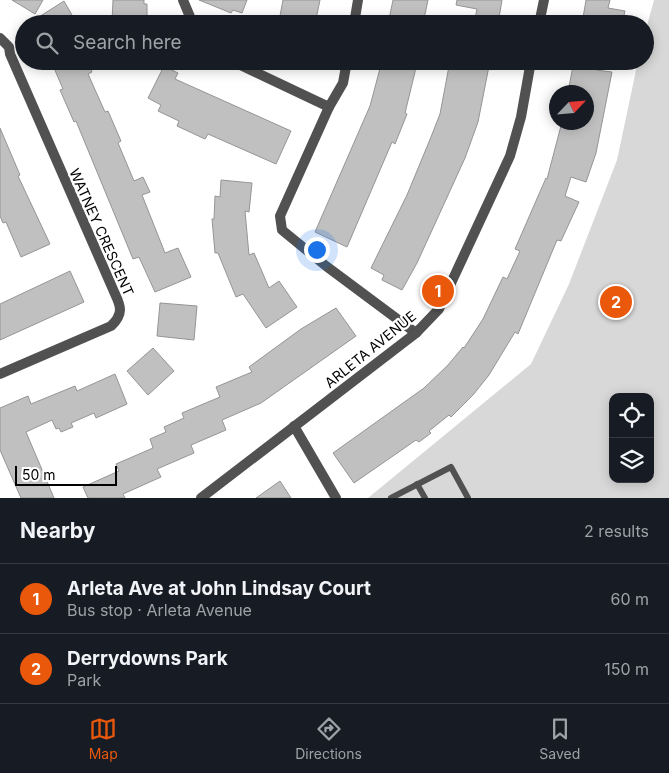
<!DOCTYPE html>
<meta charset="utf-8">
<style>
body{margin:0;font-family:Inter,sans-serif;background:#242831;color:#f1f3f6}
.controls{position:absolute;right:15px;bottom:15px;display:grid;overflow:hidden;border-radius:10px;box-shadow:0 2px 12px #0003}
.controls button{width:45px;height:45px;display:grid;place-items:center;padding:0;border:0;border-bottom:1px solid #363941;background:#171b24;color:#f1f3f6;font:25px sans-serif}
.compass{position:absolute;left:549px;top:85px;width:45px;height:45px;border-radius:50%;background:#171b24;box-shadow:0 2px 12px #0003;rotate:64deg}
.scale{position:absolute;left:15px;bottom:12px;width:102px;box-sizing:border-box;padding-left:5px;border:2px solid #000;border-top:0;font-size:14px;line-height:18px;white-space:nowrap;color:#000;-webkit-text-stroke:4px #fff;paint-order:stroke}
.you{position:absolute;left:316px;top:249px;width:18px;height:18px;margin:-12px;border:4px solid #fff;border-radius:50%;background:#1a73e8;box-shadow:0 0 0 8px #1a73e833}
.badge{display:grid;place-items:center;width:32px;height:32px;border-radius:50%;background:#ea580c;color:#fff;font-size:16px;font-weight:700}
.pin{position:absolute;translate:-50% -50%;border:2px solid #fff;box-shadow:0 1px 5px #0006}
.list{margin:0;padding:0;list-style:none}
h2{display:flex;justify-content:space-between;align-items:center;height:65px;margin:0;padding:0 20px;font-size:21px}
h2 small{font-size:16px;font-weight:400;color:#9ea1a6}
.list li{display:grid;grid-template-columns:32px 1fr auto;gap:15px;align-items:center;box-sizing:border-box;height:70px;padding:0 20px;border-top:1px solid #363941}
.list b{display:block;font-size:19px;white-space:nowrap}
.list p{margin:0;font-size:16px;white-space:nowrap;color:#9ea1a6}
.list em{font-size:16px;font-style:normal;color:#9ea1a6}
.icon{flex:none;width:28px;height:28px;fill:none;stroke:currentColor;stroke-width:2;stroke-linecap:round;stroke-linejoin:round}
.map{position:relative;flex:none;width:669px;height:498px;overflow:hidden}
.search{position:absolute;background:#171b24;box-shadow:0 2px 12px #0003;left:15px;right:15px;top:15px;height:55px;display:flex;align-items:center;gap:12px;box-sizing:border-box;padding:0 18px;border-radius:28px;color:#9ea1a6;font-size:19px}
.sheet{height:205px;background:#171b24}
nav{display:flex;justify-content:space-around;align-items:center;box-sizing:border-box;height:70px;border-top:1px solid #363941;background:#171b24;font-size:14px;color:#9ea1a6}
nav a{display:grid;justify-items:center;gap:2px}
nav .on{color:#ea580c}
.map>svg:first-child{display:block}
.green{fill:#d8d8d8;fill-rule:evenodd}
.building{fill:#c0c0c0;stroke:#959595}
.lines{fill:none;stroke-linecap:round;stroke-linejoin:round}
.service{stroke:#515151;stroke-width:6}
.minor{stroke:#515151;stroke-width:10}
.tertiary{stroke:#515151;stroke-width:10}
.labels{text-anchor:middle;dominant-baseline:central;stroke-width:4.5;stroke-linejoin:round;paint-order:stroke}
.street-label{font-size:14px;fill:#000;stroke:#fff}
</style>
<div class="map">
<svg width="669" height="498" viewBox="0 0 669 498">
<rect width="100%" height="100%" fill="#fff"/>
<path class="green" d="M 654,0 L 669,0 L 669,498 L 368,498 L 531,364 L 569,284 L 617,160 L 638,61 L 645,61 L 645,33 ZM 613,397 L 650,397 L 650,479 L 613,479 Z"/>
<g class="building">
<path d="M 12,0 L 43,0 L 35,14 Z"/>
<path d="M 113,0 L 144,0 L 144,4 L 147,4 L 147,22 L 112,22 Z"/>
<path d="M 199,0 L 247,0 L 242,13 L 233,10 L 231,13 Z"/>
<path d="M 283,0 L 320,0 L 315,24 L 279,21 Z"/>
<path d="M 393,0 L 428,0 L 423,24 L 388,24 Z"/>
<path d="M 457,0 L 502,0 L 498,24 L 474,24 L 477,9 L 456,5 Z"/>
<path d="M 586,0 L 610,0 L 608,8 L 625,11 L 622,24 L 582,24 Z"/>
<path d="M 64,1 L 77,24 L 28,24 Z"/>
<path d="M 51,61 L 88,61 L 92,72 L 88,74 L 105,112 L 108,111 L 121,141 L 118,143 L 134,181 L 143,177 L 150,192 L 142,195 L 165,253 L 178,248 L 191,277 L 155,292 L 139,257 L 133,259 L 76,121 L 74,122 L 60,90 L 63,89 Z"/>
<path d="M 382,61 L 416,61 L 415,72 L 405,113 L 407,114 L 395,144 L 392,142 L 347,247 L 315,232 L 370,106 Z"/>
<path d="M 450,61 L 490,61 L 478,122 L 465,158 L 417,263 L 402,290 L 382,280 L 384,275 L 371,268 L 407,195 L 431,137 L 440,114 Z"/>
<path d="M 574,61 L 598,61 L 596,70 L 612,72 L 596,153 L 586,182 L 571,177 L 565,196 L 579,202 L 561,241 L 557,240 L 518,334 L 515,332 L 489,375 L 473,395 L 451,417 L 449,415 L 429,431 L 431,433 L 419,442 L 416,440 L 354,483 L 333,453 L 424,388 L 448,365 L 463,347 L 464,348 L 483,319 L 503,277 L 507,279 L 520,251 L 515,249 L 546,178 L 547,179 L 562,122 L 586,122 L 586,92 L 568,92 Z"/>
<path d="M 164,66 L 178,73 L 175,79 L 291,131 L 276,164 L 208,134 L 205,139 L 177,126 L 179,121 L 158,111 L 161,105 L 148,98 Z"/>
<path d="M 0,128 L 20,175 L 18,176 L 50,244 L 21,257 L 6,222 L 3,223 L 0,216 Z"/>
<path d="M 221,180 L 252,183 L 249,212 L 245,211 L 249,255 L 254,253 L 269,288 L 279,281 L 297,307 L 266,328 L 243,294 L 236,297 L 218,253 L 215,253 L 212,219 L 214,219 L 215,196 L 220,197 Z"/>
<path d="M 70,271 L 84,302 L 0,340 L 0,304 Z"/>
<path d="M 160,303 L 197,306 L 194,340 L 157,336 Z"/>
<path d="M 336,308 L 356,336 L 261,403 L 222,420 L 226,430 L 191,445 L 194,453 L 157,469 L 161,477 L 123,494 L 125,498 L 88,498 L 83,487 L 119,471 L 116,464 L 153,448 L 150,439 L 166,432 L 164,427 L 184,418 L 182,413 L 220,397 L 216,387 L 252,372 L 249,367 L 301,329 Z"/>
<path d="M 153,348 L 174,371 L 148,395 L 127,371 Z"/>
<path d="M 115,374 L 127,404 L 96,418 L 94,413 L 71,423 L 73,427 L 61,432 L 59,428 L 56,429 L 52,420 L 26,432 L 54,498 L 21,498 L 0,450 L 0,408 L 28,396 L 31,404 L 75,386 L 77,391 Z"/>
<path d="M 280,481 L 291,498 L 256,498 Z"/>
</g>
<g class="lines">
<g class="service">
<path d="M 417,484 L 425,498"/>
<path d="M 391,498 L 451,467 L 468,498"/>
</g>
<g class="minor">
<path d="M 183,0 L 193,24"/>
<path d="M 354,24 L 358,0"/>
<path d="M 0,38 L 9,47 L 10,54 L 112,287 C 118,302 127,311 111,326 L 0,374"/>
<path d="M 232,61 L 329,107"/>
<path d="M 347,61 L 343,83 L 329,107 L 280,216 L 282,230 L 326,266 L 416,333"/>
<path d="M 294,426 L 336,498"/>
</g>
<g class="tertiary">
<path d="M 539,24 L 544,0"/>
<path d="M 201,498 L 416,333 L 439,309 L 510,156 L 521,117 L 531,61"/>
</g>
</g>
<g class="labels">
<g class="street-label">
<text transform="translate(102 232) rotate(66)">WATNEY CRESCENT</text>
<text transform="translate(370 349) rotate(-39)">ARLETA AVENUE</text>
</g>
</g>
</svg>
<div class="controls">
<button><svg class="icon" aria-label="locate" viewBox="0 0 24 24"><circle cx="12" cy="12" r="6"/><path d="M12 2v4M12 18v4M2 12h4M18 12h4"/></svg></button>
<button><svg class="icon" aria-label="layers" viewBox="0 0 24 24"><path d="M12 4l9 5-9 5-9-5zM3 14l9 5 9-5"/></svg></button>
</div>
<svg class="compass" viewBox="-18 -18 36 36"><path d="M0-13l5 13h-10z" fill="#e53935"/><path d="M0 13l5-13h-10z" fill="#9ea1a6"/></svg>
<div class="scale">50 m</div>
<div class="you"></div>
<div class="pin badge" style="left:438px;top:291px">1</div>
<div class="pin badge" style="left:616px;top:302px">2</div>
<div class="search"><svg class="icon" aria-label="search" viewBox="0 0 24 24"><circle cx="10" cy="10" r="6"/><path d="M15 15l6 6"/></svg>Search here</div>
</div>
<section class="sheet">
<h2>Nearby<small>2 results</small></h2>
<ul class="list">
<li><span class="badge">1</span><div><b>Arleta Ave at John Lindsay Court</b><p>Bus stop · Arleta Avenue</p></div><em>60 m</em></li>
<li><span class="badge">2</span><div><b>Derrydowns Park</b><p>Park</p></div><em>150 m</em></li>
</ul>
</section>
<nav>
<a class="on"><svg class="icon" aria-label="map" viewBox="0 0 24 24"><path d="M3 6l6-2 6 2 6-2v14l-6 2-6-2-6 2zM9 4v14M15 6v14"/></svg>Map</a>
<a><svg class="icon" aria-label="directions" viewBox="0 0 24 24"><path d="M12 3l9 9-9 9-9-9zM9 14v-3h6M13 9l2 2-2 2"/></svg>Directions</a>
<a><svg class="icon" aria-label="saved" viewBox="0 0 24 24"><path d="M7 4h10v16l-5-4-5 4z"/></svg>Saved</a>
</nav>
